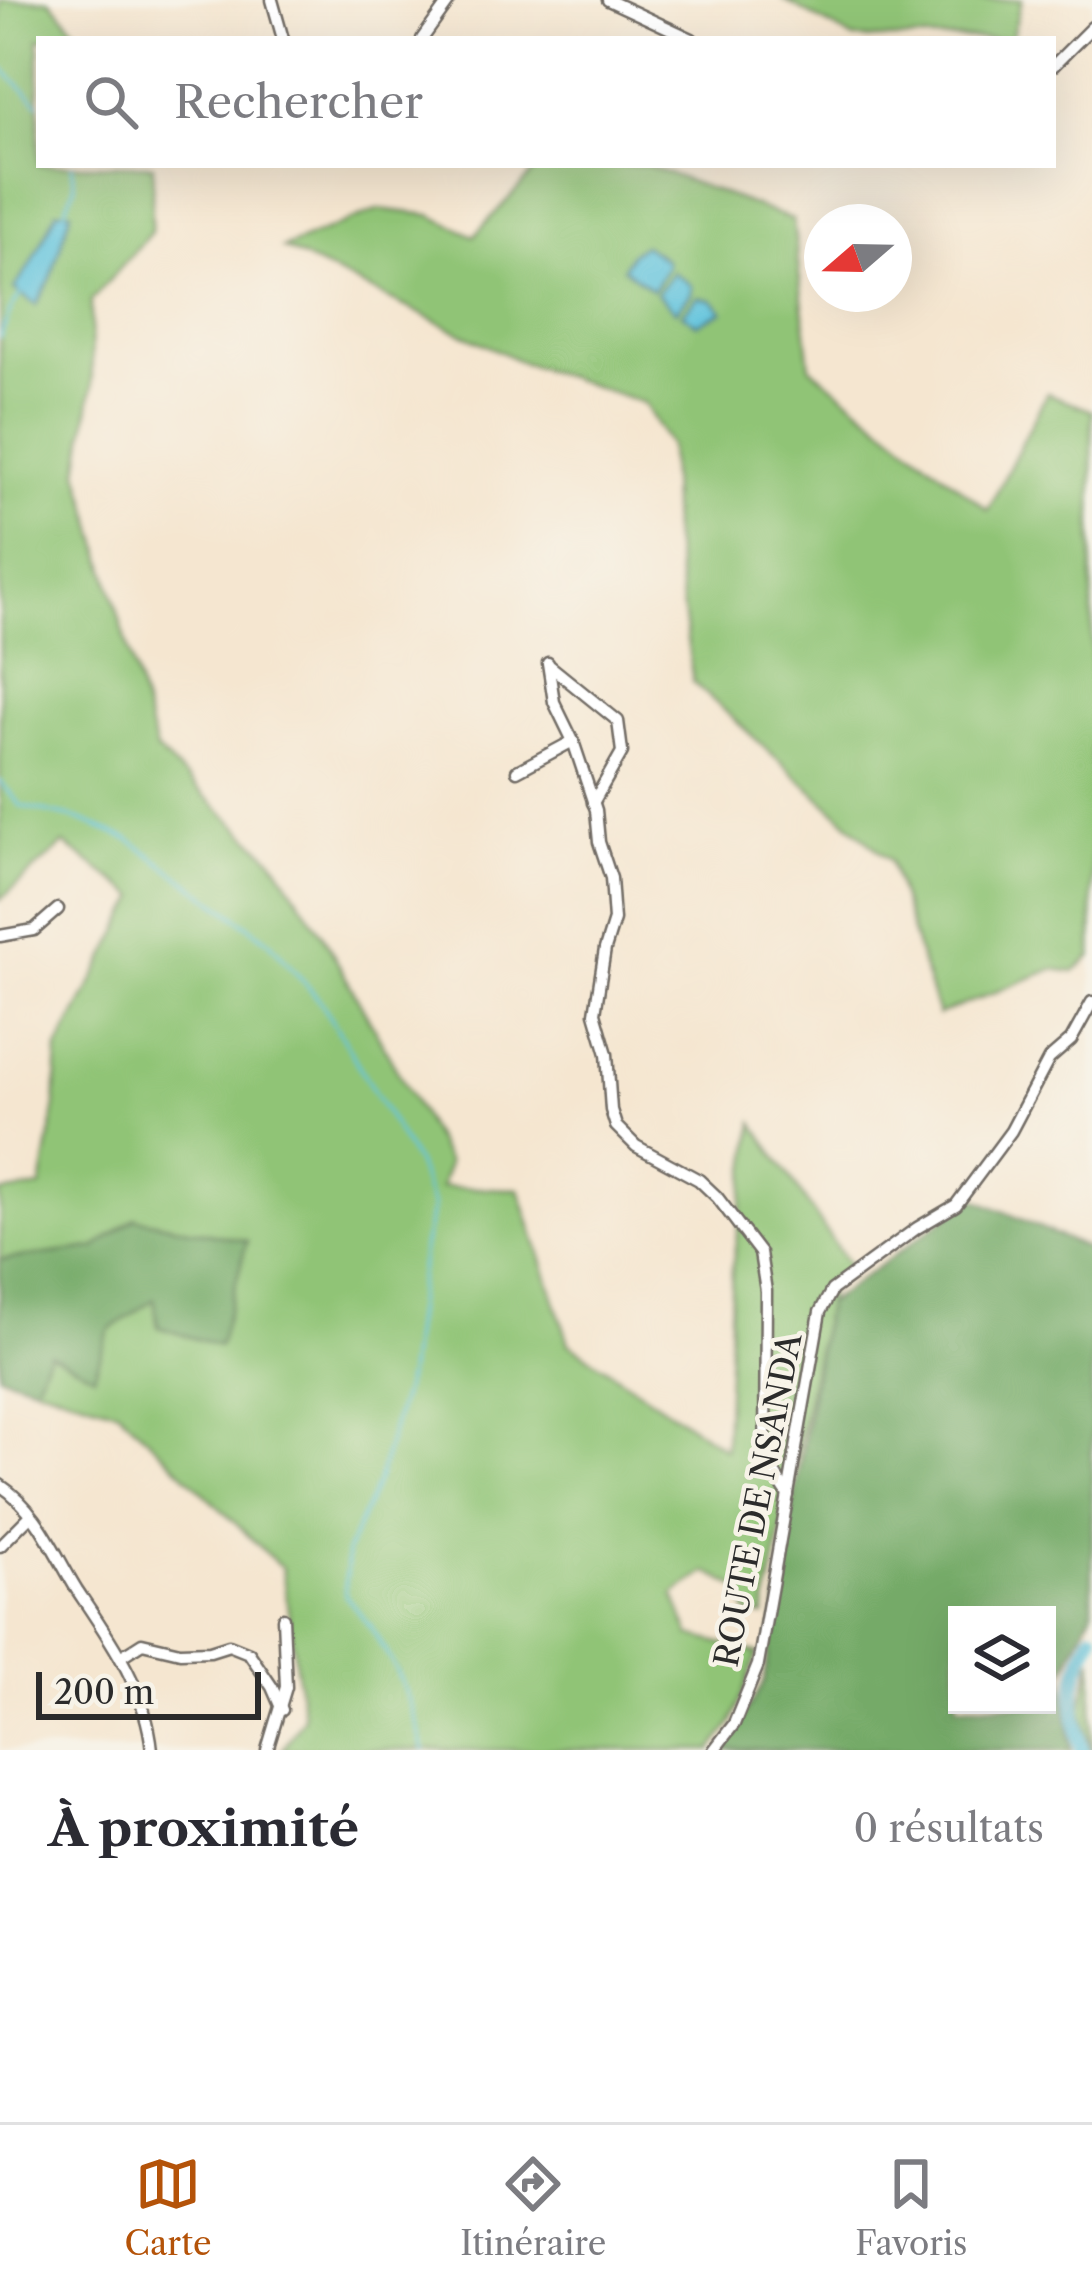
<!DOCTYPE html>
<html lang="fr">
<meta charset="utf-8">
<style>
body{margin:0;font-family:"Libre Caslon Text",serif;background:#f7f7f7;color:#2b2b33}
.controls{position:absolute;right:36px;bottom:36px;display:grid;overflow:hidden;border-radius:0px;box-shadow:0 12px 48px #0002}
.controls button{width:108px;height:108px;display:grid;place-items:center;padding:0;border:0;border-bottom:3px solid #e1e1e2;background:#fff;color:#2b2b33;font:60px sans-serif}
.compass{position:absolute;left:804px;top:204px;width:108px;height:108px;border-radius:50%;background:#fff;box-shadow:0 12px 48px #0002;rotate:250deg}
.scale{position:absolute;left:36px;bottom:30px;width:225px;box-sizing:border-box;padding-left:12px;border:6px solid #2b2b2b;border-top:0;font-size:33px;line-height:42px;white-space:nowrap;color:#2b2b2b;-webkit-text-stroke:9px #f7f3e8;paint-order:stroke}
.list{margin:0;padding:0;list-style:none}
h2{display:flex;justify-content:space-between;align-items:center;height:156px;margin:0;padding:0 48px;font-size:51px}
h2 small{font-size:39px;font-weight:400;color:#7c7c81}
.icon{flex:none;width:66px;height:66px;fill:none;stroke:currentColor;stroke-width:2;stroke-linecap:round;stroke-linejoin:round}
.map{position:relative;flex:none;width:1092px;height:1750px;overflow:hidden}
.search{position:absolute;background:#fff;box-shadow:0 12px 48px #0002;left:36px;right:36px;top:36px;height:132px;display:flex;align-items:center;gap:30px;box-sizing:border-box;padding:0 42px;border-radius:0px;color:#7c7c81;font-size:45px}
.sheet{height:372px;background:#fff}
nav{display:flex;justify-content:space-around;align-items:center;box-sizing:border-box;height:168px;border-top:3px solid #e1e1e2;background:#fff;font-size:33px;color:#7c7c81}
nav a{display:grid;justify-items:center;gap:6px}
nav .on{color:#b45309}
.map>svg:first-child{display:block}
.green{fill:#90c476;stroke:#5e7850;stroke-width:3}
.forest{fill:#74aa67;stroke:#506a49;stroke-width:3;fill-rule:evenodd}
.water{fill:#5fc3dd;stroke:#457784;stroke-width:3}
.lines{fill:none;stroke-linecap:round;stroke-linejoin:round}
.stream{stroke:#5fc3dd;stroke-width:3}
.river{stroke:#5fc3dd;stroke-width:14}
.minor-casing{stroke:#726c65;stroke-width:15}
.minor{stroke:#fff;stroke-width:10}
.labels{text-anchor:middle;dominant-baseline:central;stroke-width:9;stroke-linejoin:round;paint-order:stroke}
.street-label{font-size:33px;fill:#2b2b2b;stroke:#f7f3e8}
</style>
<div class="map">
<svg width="1092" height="1750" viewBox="0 0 1092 1750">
<rect width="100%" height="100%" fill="#f7f3e8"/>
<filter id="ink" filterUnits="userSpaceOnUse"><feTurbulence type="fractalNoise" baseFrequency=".00833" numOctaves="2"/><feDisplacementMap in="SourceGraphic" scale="24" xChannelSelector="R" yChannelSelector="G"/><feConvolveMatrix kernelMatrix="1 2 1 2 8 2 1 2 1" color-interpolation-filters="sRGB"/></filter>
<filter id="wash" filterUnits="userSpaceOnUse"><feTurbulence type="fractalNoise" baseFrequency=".004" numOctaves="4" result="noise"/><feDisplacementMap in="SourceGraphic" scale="48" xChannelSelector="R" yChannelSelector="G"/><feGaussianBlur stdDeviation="2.7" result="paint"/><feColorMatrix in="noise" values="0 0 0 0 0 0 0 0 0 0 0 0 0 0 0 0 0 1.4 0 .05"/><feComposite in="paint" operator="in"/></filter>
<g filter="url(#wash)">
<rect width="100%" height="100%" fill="#f5e6d0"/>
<g class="green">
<path d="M 0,0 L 50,0 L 84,39 L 39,39 L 39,165 L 153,165 L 151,232 L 91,301 L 92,387 L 79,471 L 156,750 L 273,859 L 321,932 L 448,1163 L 441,1187 L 519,1189 L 569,1343 L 725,1449 L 732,1268 L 754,1123 L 853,1272 L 830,1287 L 764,1616 L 747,1613 L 743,1591 L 707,1572 L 674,1594 L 690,1635 L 758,1653 L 732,1723 L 712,1750 L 282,1750 L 303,1717 L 282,1568 L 118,1410 L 35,1386 L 48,1353 L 109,1330 L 155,1298 L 219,1345 L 135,1218 L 95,1248 L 0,1260 L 0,1193 L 41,1187 L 55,1108 L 58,1049 L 137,897 L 64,844 L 0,900 Z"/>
<path d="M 784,0 L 1022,0 L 1011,39 L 854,39 Z"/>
<path d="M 540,165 L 646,165 L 793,220 L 810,367 L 988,510 L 1047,393 L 1092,411 L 1092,956 L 1074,972 L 1053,969 L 938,1015 L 890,861 L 693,682 L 672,533 L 669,445 L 644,403 L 524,363 L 283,248 L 379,209 L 430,215 L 474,236 Z"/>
<path d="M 1092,1658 L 1092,1750 L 1091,1750 L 1081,1709 Z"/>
</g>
<g class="forest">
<path d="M 974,1198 L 1092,1251 L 1092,1612 L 1063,1674 L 1072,1750 L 723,1750 L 764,1682 L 826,1304 ZM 957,1615 L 1047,1615 L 1047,1705 L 957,1705 Z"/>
<path d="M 135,1218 L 247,1241 L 219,1346 L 158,1327 L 154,1299 L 109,1330 L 94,1375 L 49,1353 L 35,1386 L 0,1375 L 0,1260 L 95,1248 Z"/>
</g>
<g class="water">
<path d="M 57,211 L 71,211 L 51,278 L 36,305 L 14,289 L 32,263 Z"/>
<path d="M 644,245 L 666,260 L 667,266 L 653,290 L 623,268 L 631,253 Z"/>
<path d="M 673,272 L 692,286 L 691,294 L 676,311 L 657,294 Z"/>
<path d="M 698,297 L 712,300 L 723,311 L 697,324 L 682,314 Z"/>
</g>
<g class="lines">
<g class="stream">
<path d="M 0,66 L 39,104"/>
<path d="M 63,214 L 75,187 L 72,165"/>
<path d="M 0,337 L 11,309 L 22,292"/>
<path d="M 0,781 L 21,806 L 78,819 L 130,840 L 268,940 L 322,1003 L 416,1163 L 433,1207 L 423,1248 L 407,1377 L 378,1480 L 347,1551 L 345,1595 C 385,1641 410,1690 424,1750"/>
</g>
<path class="river" d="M 1082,1750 C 1071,1699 1070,1682 1092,1635"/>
</g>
</g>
<g filter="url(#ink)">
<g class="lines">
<g class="minor-casing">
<g id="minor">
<path d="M 272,0 L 283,39"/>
<path d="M 608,0 L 692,39"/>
<path d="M 422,39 L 450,0"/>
<path d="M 1053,66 L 1092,27"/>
<path d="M 548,663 L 554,702 L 573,741 L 596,810 L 599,842 L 611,878 L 614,920 L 605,949 L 595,1013 L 607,1054 L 611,1110 L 616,1126 L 636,1146 L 699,1180 L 717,1197 L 760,1253 L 766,1291 L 765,1458 L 788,1495"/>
<path d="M 550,666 L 618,721 L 622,752 L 593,803"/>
<path d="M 517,771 L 573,741"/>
<path d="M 0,936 L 34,930 L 58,909"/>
<path d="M 0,1485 C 38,1510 54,1553 77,1590 C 110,1639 146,1689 152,1750"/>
<path d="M 0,1546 L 31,1515"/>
<path d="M 120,1657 L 142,1643 L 180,1652 L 210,1651 L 229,1645 L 249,1653 L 272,1687 L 282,1710"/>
<path d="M 267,1750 L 286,1687 L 283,1618"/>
<path d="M 714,1750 L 734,1724 L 758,1665 L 820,1312 L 832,1290 L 917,1228 L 956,1205 L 1011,1131 L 1049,1059 L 1071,1040 L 1092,1002"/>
</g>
</g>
<use href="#minor" class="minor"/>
</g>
</g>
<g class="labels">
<g class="street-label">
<text transform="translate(758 1500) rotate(-79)">ROUTE DE NSANDA</text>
</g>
</g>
</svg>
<div class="controls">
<button><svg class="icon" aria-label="layers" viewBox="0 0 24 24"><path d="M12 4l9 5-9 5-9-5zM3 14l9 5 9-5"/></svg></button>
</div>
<svg class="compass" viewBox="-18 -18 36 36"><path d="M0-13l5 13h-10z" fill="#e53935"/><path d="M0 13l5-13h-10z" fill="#7c7c81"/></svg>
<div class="scale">200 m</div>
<div class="search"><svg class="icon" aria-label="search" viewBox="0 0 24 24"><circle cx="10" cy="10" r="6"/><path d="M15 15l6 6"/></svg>Rechercher</div>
</div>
<section class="sheet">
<h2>À proximité<small>0 résultats</small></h2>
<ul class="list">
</ul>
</section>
<nav>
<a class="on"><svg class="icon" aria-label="map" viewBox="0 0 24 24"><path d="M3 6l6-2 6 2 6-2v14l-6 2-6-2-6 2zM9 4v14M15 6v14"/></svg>Carte</a>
<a><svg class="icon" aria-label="directions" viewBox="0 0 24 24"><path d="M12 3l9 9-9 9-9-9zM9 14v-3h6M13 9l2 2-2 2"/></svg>Itinéraire</a>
<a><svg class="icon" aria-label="saved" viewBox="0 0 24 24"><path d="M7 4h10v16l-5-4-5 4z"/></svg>Favoris</a>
</nav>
